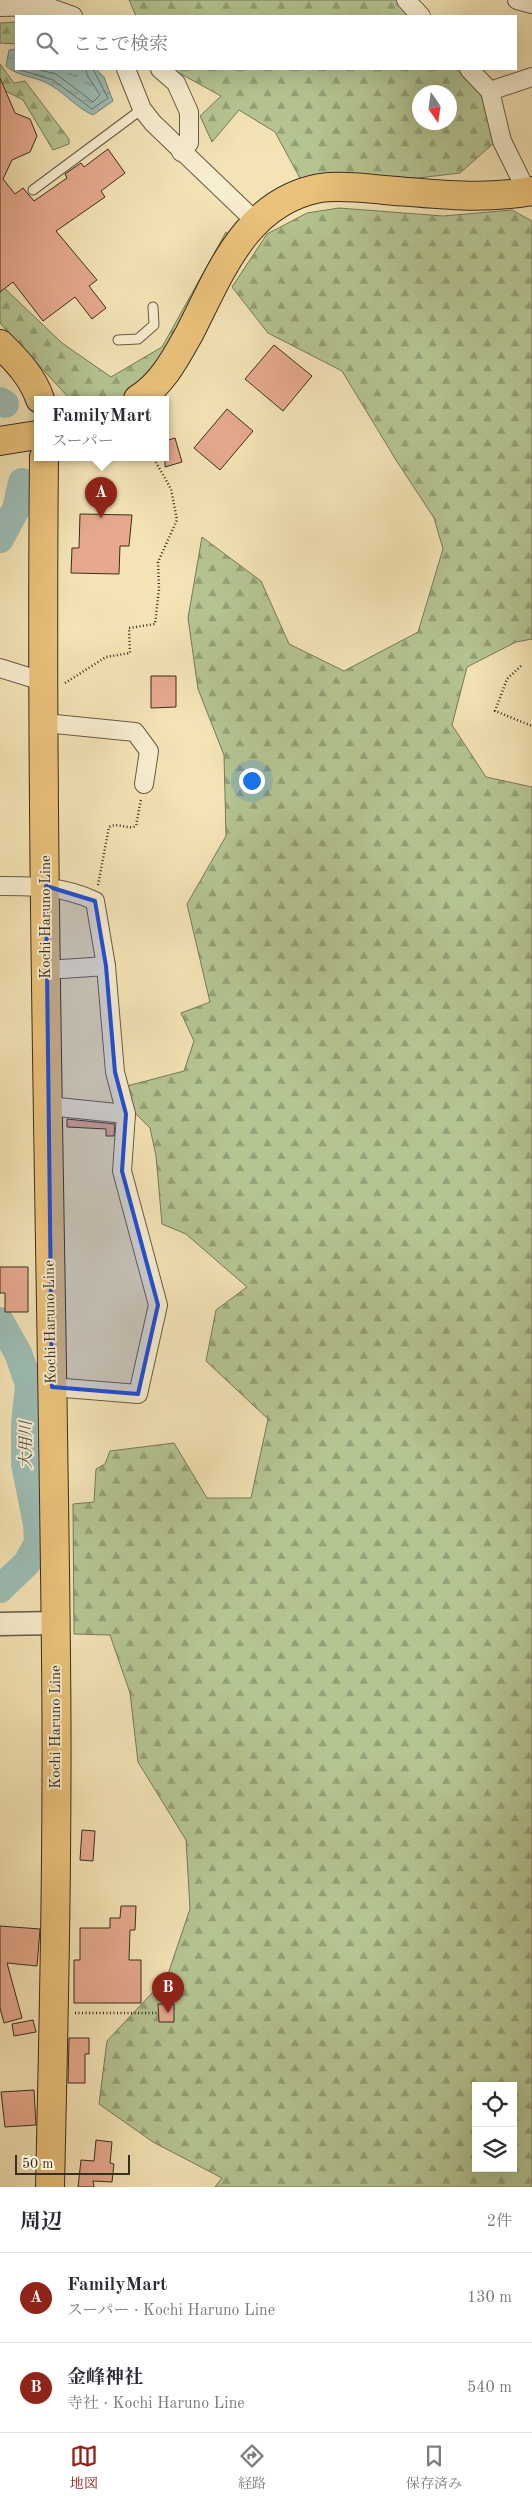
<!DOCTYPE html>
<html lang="ja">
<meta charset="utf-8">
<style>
body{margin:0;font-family:"Old Standard TT","Noto Serif JP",serif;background:#f7f7f7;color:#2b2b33}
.controls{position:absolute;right:15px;bottom:15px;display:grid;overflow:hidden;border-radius:0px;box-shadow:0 5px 20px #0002}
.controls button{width:45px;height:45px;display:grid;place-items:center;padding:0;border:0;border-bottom:1px solid #e1e1e2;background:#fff;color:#2b2b33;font:25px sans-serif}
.compass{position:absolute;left:412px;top:85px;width:45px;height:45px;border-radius:50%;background:#fff;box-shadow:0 5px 20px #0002;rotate:167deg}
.scale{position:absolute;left:15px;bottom:12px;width:115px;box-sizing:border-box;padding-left:5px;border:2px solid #392d20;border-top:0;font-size:14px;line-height:18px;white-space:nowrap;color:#392d20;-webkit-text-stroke:4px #f7edcf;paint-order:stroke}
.you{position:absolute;left:251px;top:780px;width:18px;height:18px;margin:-12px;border:4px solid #fff;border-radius:50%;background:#1a73e8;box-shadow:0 0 0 8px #1a73e833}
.badge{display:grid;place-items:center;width:32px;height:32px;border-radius:50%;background:#8f2418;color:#fff;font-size:16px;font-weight:700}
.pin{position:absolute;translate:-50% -41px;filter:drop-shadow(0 1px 2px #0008)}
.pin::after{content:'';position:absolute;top:26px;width:18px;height:15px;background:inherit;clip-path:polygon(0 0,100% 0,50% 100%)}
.popup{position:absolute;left:34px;top:396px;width:135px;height:65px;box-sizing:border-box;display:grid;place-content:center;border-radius:0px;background:#fff;filter:drop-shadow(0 1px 4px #0005);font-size:16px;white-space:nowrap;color:#7c7c81}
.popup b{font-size:19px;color:#2b2b33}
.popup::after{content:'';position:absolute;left:50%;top:100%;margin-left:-10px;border:10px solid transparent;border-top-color:#fff}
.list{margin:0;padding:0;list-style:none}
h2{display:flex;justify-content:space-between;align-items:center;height:65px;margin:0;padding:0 20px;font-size:21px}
h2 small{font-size:16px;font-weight:400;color:#7c7c81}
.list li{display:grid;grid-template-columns:32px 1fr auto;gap:15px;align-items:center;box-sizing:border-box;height:90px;padding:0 20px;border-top:1px solid #e1e1e2}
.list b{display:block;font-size:19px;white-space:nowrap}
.list p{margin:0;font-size:16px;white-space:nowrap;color:#7c7c81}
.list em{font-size:16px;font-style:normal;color:#7c7c81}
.icon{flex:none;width:28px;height:28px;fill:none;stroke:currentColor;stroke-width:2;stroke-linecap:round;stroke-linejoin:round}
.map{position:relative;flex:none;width:532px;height:2187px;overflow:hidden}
.search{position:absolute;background:#fff;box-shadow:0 5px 20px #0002;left:15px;right:15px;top:15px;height:55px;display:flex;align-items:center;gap:12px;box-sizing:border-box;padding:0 18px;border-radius:0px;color:#7c7c81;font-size:19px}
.sheet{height:245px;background:#fff}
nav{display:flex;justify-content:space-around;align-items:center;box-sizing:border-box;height:70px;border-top:1px solid #e1e1e2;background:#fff;font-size:14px;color:#7c7c81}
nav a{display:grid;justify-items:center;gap:2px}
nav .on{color:#8f2418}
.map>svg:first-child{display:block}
.forest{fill:url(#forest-firs);stroke:#777959;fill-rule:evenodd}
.water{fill:url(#water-ripples);stroke:#758379}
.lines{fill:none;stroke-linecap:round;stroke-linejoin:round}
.shore{stroke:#6b756a;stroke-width:1}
.river{stroke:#9dbdb5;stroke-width:28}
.building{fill:#e6a98d;stroke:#392d20}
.service-casing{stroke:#685a45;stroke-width:11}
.minor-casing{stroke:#685a45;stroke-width:20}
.tertiary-casing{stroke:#685a45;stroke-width:25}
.primary-casing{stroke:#392d20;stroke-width:30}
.path{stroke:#392d20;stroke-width:2.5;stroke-dasharray:1 2.5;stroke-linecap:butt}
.service{stroke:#f7edcf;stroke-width:9}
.minor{stroke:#f7edcf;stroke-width:18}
.tertiary{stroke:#f7edcf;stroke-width:22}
.primary{stroke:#eac27a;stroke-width:28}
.marked{fill:#1d4ed8;fill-opacity:0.2;stroke:#1d4ed8;stroke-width:4;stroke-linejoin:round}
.labels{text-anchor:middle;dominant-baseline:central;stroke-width:4;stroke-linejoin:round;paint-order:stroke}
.street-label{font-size:15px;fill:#392d20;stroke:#f7edcf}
.water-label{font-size:16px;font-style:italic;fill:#525145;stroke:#f7edcf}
</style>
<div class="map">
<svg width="532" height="2187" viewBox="0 0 532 2187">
<defs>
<pattern id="forest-firs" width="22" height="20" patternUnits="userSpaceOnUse" patternTransform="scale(1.25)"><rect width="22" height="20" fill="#b5c592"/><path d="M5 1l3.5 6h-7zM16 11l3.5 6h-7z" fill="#94a077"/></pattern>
<pattern id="water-ripples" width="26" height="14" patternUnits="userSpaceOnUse" patternTransform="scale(1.25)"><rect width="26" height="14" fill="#9dbdb5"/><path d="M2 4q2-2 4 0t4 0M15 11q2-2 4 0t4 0" fill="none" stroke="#819a93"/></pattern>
</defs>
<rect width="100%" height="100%" fill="#f3e3b5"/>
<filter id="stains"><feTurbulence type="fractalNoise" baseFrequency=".004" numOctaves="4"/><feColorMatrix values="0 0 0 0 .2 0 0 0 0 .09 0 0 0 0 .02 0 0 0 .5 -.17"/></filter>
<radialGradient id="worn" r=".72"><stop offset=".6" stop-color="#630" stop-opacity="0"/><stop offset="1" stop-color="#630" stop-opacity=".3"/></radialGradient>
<g class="forest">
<path d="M 129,0 L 396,0 L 412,16 L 136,16 Z"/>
<path d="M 16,22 L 16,44 L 0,43 L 0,23 Z"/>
<path d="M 0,64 L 14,83 L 25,81 L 69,139 L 69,144 L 53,150 L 23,100 L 0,88 Z"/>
<path d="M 172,69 L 459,69 L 481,95 L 495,142 L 460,173 L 418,178 L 368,176 L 302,182 L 275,132 L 239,110 L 212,142 L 200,116 L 221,96 ZM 420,92 L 450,92 L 450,122 L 420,122 Z"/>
<path d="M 339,208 L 443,216 L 512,210 L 532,221 L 532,639 L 516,642 L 467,667 L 452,725 L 486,777 L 532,787 L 532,2187 L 215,2187 L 222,2178 L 153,2142 L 99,2104 L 107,2041 L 167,1977 L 190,1909 L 186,1840 L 138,1762 L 130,1693 L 110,1635 L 74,1634 L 73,1504 L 94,1502 L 96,1469 L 105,1464 L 110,1451 L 174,1443 L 207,1498 L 251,1498 L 268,1419 L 206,1361 L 216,1310 L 247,1287 L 186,1234 L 162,1224 L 156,1156 L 150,1128 L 133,1111 L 127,1086 L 184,1071 L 194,1041 L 181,1013 L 210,1002 L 187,904 L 226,836 L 224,755 L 198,689 L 188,618 L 202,537 L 261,581 L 289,644 L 344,671 L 418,632 L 443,549 L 434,518 L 396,460 L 342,371 L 268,333 L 232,287 L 267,234 L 307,213 ZM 476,2086 L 513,2086 L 513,2168 L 476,2168 Z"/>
<path d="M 226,232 L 234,239 L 176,346 L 126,399 L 70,399 L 0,323 L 0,284 L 62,343 L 111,377 L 162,347 Z"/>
</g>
<path class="water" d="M 16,49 L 16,69 L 96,69 L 104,77 L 113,101 L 93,115 C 78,109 67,95 52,86 C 38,76 20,78 6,66 L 9,50 Z"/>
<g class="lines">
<g class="shore">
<path d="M 17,69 L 53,80 L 92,109 L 108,98 L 93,69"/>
<path d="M 36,69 L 56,74 L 93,102 L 100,95 L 87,75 L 86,69"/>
</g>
<g class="river">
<path d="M 0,401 L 5,404"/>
<path d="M 0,539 L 16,509 L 22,482"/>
<path d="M 0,1321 L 18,1353 L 29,1384 L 25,1426 L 25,1464 L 37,1524 L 38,1543 L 27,1563 L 0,1589"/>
</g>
</g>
<g class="building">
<path d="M 0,78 L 15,113 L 30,119 L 37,136 L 30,152 L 12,160 L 3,179 L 15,194 L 23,188 L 34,201 L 67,178 L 65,174 L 81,163 L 84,167 L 108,149 L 125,173 L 101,191 L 105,197 L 56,231 L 97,280 L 89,286 L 106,308 L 92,319 L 75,297 L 43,321 L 13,282 L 0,292 Z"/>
<path d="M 274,345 L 312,376 L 283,411 L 245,379 Z"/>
<path d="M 227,409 L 253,431 L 220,470 L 194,448 Z"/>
<path d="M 175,438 L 182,462 L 165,467 L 165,441 Z"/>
<path d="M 80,514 L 132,515 L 129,546 L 120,546 L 119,574 L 71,573 L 72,548 L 79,548 Z"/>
<path d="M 151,676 L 176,676 L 176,707 L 151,708 Z"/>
<path d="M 67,1119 L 115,1124 L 114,1136 L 106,1136 L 106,1129 L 67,1127 Z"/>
<path d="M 0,1267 L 28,1267 L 28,1312 L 5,1312 L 5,1293 L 0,1293 Z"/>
<path d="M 82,1830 L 95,1831 L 93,1861 L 80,1860 Z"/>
<path d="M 121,1906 L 136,1906 L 135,1930 L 130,1930 L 129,1960 L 141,1960 L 141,2003 L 74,2003 L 74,1960 L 80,1960 L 80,1928 L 110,1928 L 110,1918 L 120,1918 Z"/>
<path d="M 0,1926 L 40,1929 L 37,1966 L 7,1963 L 22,2018 L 4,2023 L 0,2008 Z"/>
<path d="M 158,2004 L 174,2004 L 174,2022 L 159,2022 Z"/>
<path d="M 33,2020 L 36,2032 L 14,2036 L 12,2024 Z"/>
<path d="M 69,2038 L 89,2038 L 89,2054 L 85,2054 L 85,2083 L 68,2083 Z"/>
<path d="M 34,2090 L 36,2125 L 5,2127 L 1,2092 Z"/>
<path d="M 96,2140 L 112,2142 L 110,2163 L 114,2164 L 112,2182 L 93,2181 L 94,2187 L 78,2187 L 81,2160 L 94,2161 Z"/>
</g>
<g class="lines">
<g class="service-casing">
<g id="service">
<path d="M 33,190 L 142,109"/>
<path d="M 118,340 L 138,339 L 154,325 L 153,307"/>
</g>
</g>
<g class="minor-casing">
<g id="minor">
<path d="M 406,0 L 421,16"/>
<path d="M 517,0 L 532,4"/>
<path d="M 0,7 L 45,6 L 73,16"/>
<path d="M 126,69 L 142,109 L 153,123 L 255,221"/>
<path d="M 160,69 L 176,83 L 189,112 L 189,143 L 181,152"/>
<path d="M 469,69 L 490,91 L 502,141 L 527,192"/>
<path d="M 490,91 L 532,77"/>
<path d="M 0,668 L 45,682"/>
<path d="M 45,723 L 135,732 L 149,751 L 144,784"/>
<path d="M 0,886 C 34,886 64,886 95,901 L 106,966"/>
<path d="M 47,970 L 106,966 L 115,1072 L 126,1114"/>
<path d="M 48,1106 L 126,1114 L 122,1171 L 158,1305 L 138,1394 L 52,1387"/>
</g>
</g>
<g class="tertiary-casing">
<path id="tertiary" d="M 0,1624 L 55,1623"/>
</g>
<g class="primary-casing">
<g id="primary">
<path d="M 0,344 C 17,361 32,376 40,399"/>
<path d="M 138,399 C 162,384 175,359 189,334 C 220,274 245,202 320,188 C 340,185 364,188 384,190 C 435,194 482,200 532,191"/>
<path d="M 0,441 L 37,435"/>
<path d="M 44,457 C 40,857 52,1257 56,1657 C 58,1833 54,2010 50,2187"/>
</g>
</g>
<g class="path">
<path d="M 521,666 L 507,679 L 495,711 L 532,726"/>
<path d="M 65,683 L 106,657 L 130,653 L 129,628 L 155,624 L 159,589 L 158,562 L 177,520 L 171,489 L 153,457"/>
<path d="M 98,885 L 109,827 C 118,822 128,830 136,826 L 141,799"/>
<path d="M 75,2013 L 158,2013"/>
</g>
<use href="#service" class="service"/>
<use href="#minor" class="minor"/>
<use href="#tertiary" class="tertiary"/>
<use href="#primary" class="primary"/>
</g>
<path class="marked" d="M 46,886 L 95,901 L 106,966 L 115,1072 L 126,1114 L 122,1171 L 158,1305 L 138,1394 L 52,1387 Z"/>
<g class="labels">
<g class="street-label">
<text transform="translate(46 917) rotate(-90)">Kochi Haruno Line</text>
<text transform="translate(51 1322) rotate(-91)">Kochi Haruno Line</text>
<text transform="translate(56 1727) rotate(-90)">Kochi Haruno Line</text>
</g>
<g class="water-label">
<text transform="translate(27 1445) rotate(-90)">大用川</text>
</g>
</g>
<rect width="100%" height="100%" filter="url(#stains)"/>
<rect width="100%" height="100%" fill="url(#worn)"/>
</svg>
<div class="controls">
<button><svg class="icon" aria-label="locate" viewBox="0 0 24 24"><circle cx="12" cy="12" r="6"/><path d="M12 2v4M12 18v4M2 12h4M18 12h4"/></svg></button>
<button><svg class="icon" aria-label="layers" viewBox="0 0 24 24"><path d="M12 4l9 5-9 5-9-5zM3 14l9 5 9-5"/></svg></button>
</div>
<svg class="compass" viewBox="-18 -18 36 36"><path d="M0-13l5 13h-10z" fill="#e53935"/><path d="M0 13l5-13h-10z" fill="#7c7c81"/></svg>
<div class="scale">50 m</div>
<div class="you"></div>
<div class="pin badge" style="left:101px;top:518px">A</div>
<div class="popup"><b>FamilyMart</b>スーパー</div>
<div class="pin badge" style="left:168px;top:2013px">B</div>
<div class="search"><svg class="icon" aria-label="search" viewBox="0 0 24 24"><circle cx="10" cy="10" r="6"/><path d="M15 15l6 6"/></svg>ここで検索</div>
</div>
<section class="sheet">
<h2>周辺<small>2件</small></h2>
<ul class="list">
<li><span class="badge">A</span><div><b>FamilyMart</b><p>スーパー · Kochi Haruno Line</p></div><em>130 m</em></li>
<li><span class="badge">B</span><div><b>金峰神社</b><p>寺社 · Kochi Haruno Line</p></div><em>540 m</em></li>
</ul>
</section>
<nav>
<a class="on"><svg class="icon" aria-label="map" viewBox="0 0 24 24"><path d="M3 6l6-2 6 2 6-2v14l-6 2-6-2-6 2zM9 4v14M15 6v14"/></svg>地図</a>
<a><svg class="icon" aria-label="directions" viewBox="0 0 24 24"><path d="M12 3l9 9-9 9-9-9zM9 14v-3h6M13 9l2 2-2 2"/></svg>経路</a>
<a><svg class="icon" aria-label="saved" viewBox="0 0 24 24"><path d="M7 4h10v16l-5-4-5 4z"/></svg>保存済み</a>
</nav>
